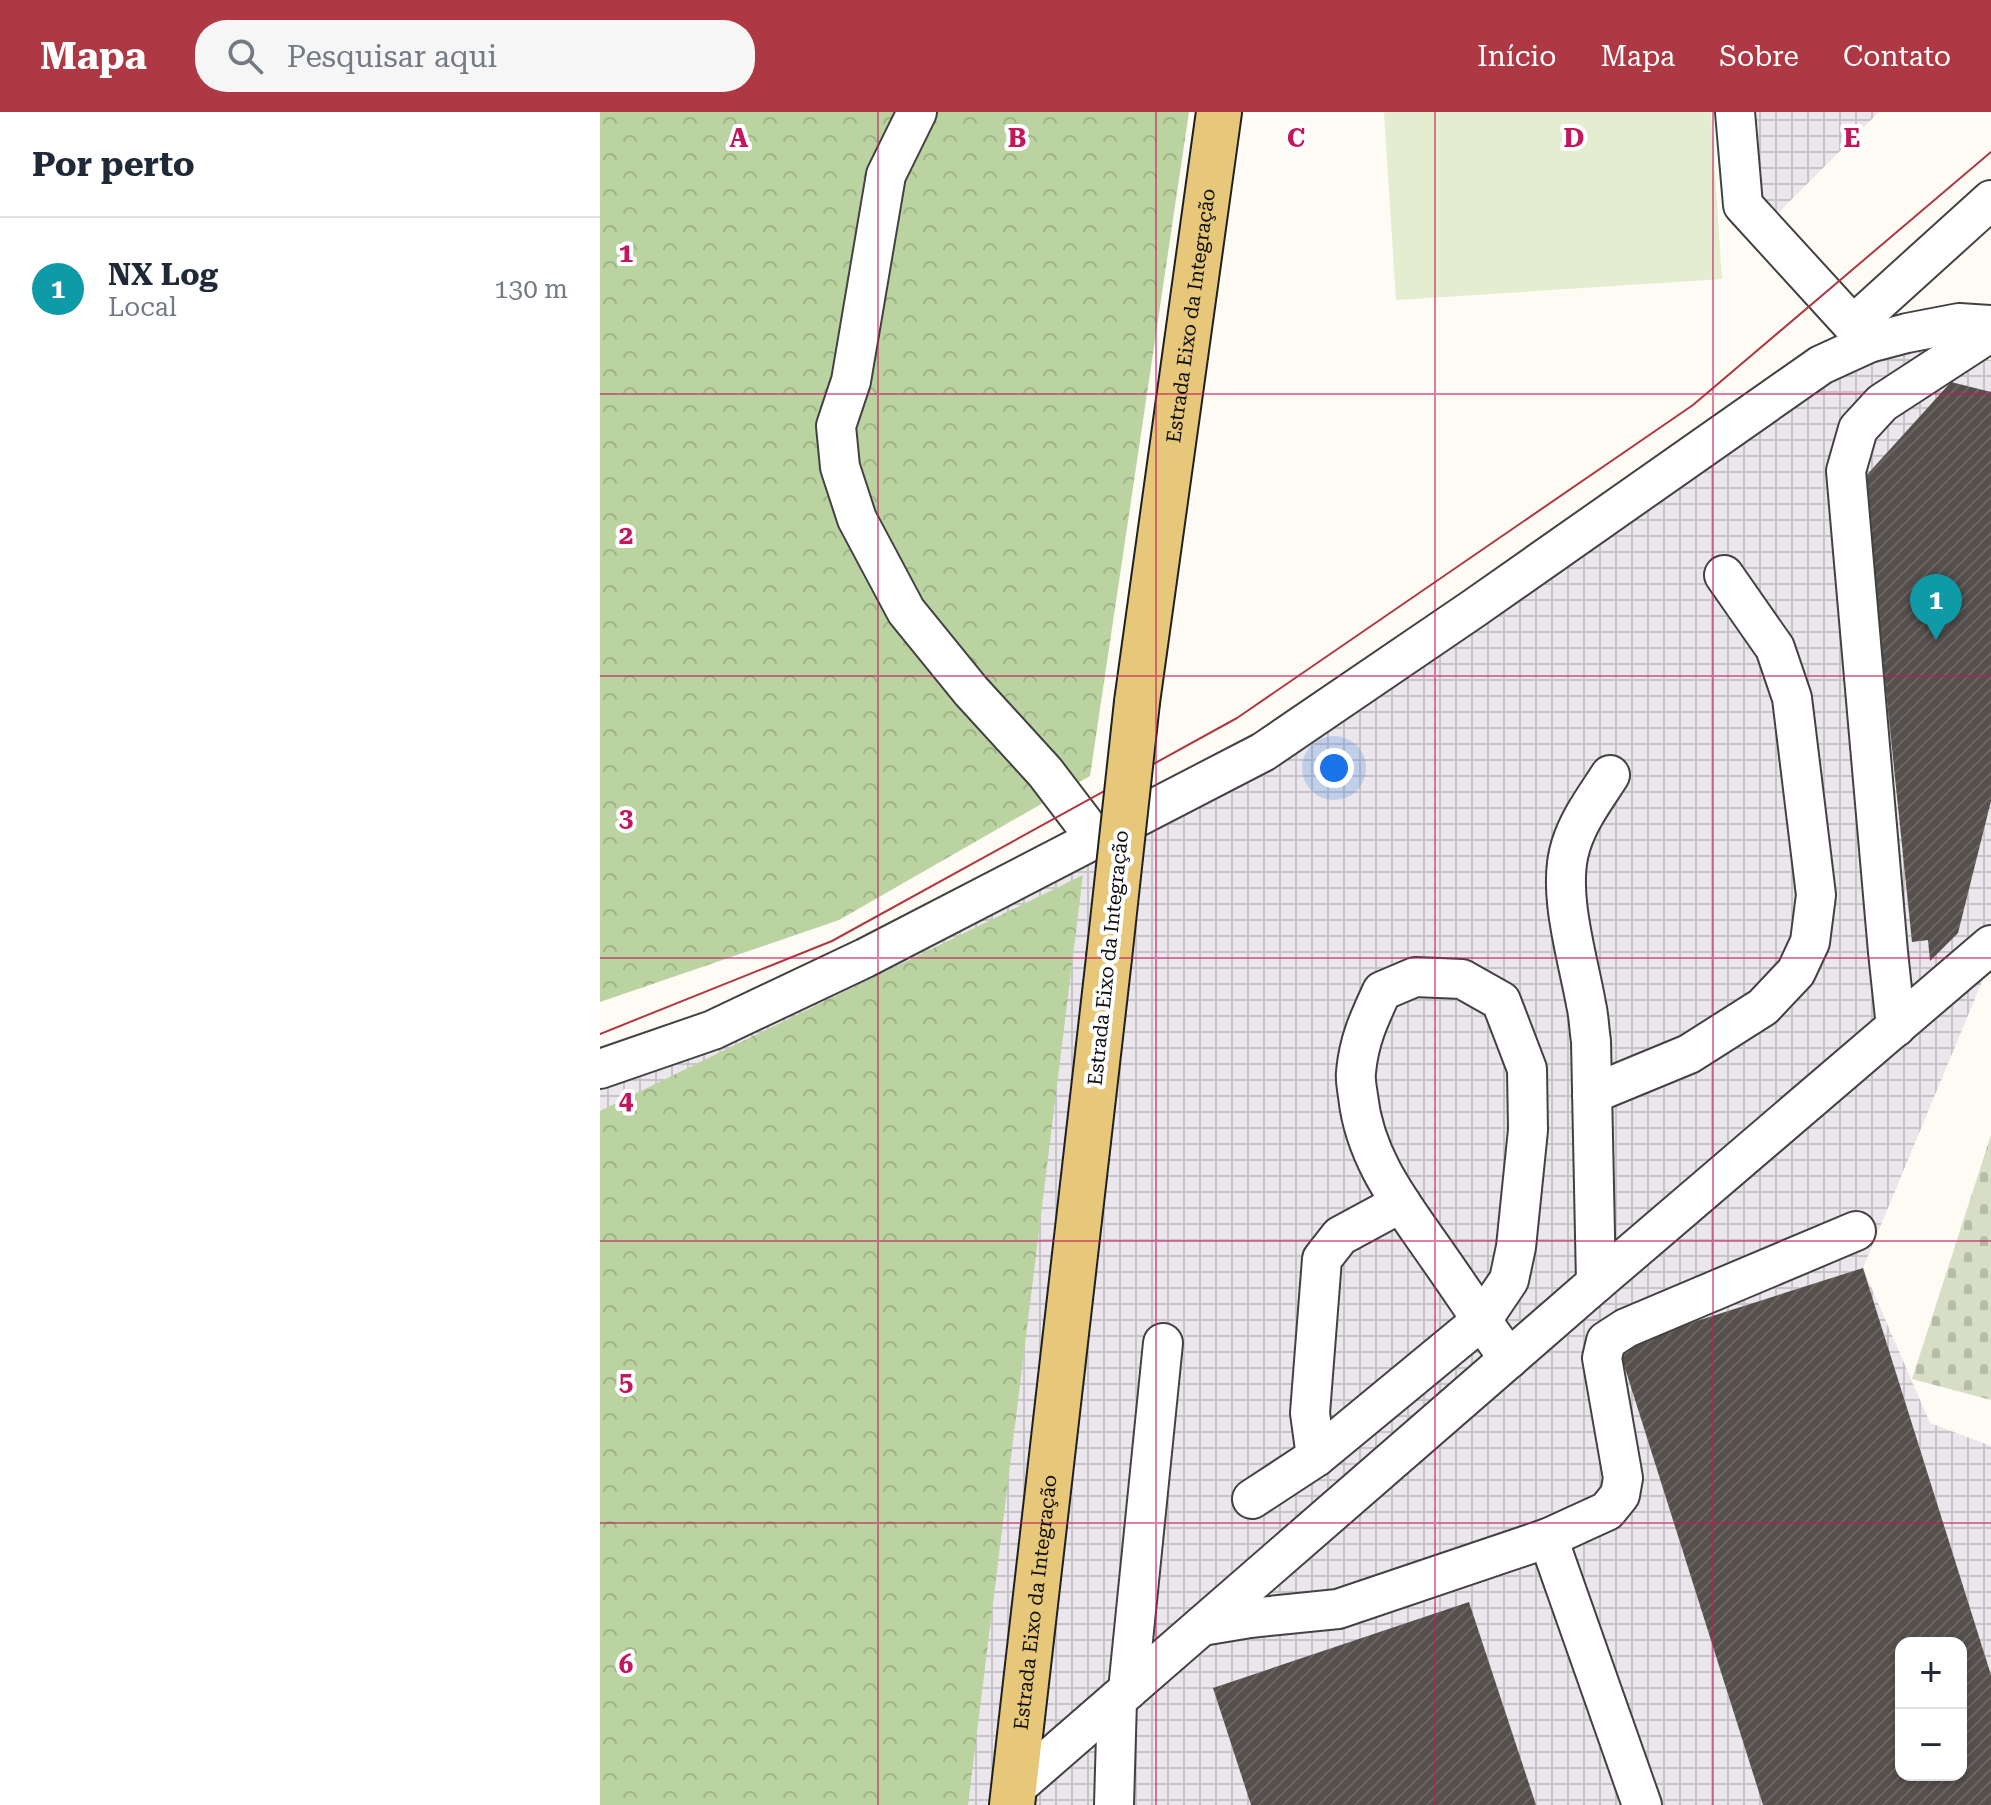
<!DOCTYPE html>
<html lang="pt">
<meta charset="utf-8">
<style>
body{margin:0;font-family:"Roboto Serif",serif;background:#f6f6f7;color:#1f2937}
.controls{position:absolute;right:24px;bottom:24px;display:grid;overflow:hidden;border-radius:16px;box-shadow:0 2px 6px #0004}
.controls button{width:72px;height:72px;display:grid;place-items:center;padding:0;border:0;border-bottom:2px solid #e0e1e3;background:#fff;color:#1f2937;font:40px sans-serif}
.you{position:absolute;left:734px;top:656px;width:28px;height:28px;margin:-20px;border:6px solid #fff;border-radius:50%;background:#1a73e8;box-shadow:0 0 0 12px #1a73e833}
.badge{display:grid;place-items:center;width:52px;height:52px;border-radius:50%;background:#ae3843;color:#fff;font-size:26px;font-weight:700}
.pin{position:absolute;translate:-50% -66px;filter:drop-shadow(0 2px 4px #0008)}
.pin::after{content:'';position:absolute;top:42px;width:28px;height:24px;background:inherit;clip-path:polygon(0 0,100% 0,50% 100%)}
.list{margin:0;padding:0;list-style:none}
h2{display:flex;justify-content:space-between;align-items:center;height:104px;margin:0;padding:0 32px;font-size:34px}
h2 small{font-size:26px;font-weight:400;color:#747a83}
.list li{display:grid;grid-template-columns:52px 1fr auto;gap:24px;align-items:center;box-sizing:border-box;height:144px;padding:0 32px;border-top:2px solid #e0e1e3}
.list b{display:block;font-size:30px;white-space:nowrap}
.list p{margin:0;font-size:26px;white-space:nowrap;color:#747a83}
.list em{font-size:26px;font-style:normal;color:#747a83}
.icon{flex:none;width:44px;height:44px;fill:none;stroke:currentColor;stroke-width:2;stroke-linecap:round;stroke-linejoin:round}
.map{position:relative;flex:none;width:1391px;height:1693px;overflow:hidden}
header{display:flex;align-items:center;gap:48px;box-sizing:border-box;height:112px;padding:0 40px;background:#ae3843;color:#fff}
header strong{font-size:38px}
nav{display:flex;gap:44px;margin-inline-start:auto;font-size:28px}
.search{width:560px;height:72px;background:#f6f6f7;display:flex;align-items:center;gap:20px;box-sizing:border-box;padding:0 28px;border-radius:32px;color:#747a83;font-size:30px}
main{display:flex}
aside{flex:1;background:#fff}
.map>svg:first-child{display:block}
.industrial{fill:url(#industrial-grid);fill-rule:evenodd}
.forest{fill:url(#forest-crowns)}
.cemetery{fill:url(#cemetery-stones)}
.pitch{fill:#e4edd0}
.building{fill:url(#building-hatch);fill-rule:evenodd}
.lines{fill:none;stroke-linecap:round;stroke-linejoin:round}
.minor-casing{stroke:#424242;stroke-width:42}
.major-casing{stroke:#202020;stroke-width:48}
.minor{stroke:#fff;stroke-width:38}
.major{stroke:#e7c779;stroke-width:44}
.tram{stroke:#ae3843;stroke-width:2}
.major-bridge-casing{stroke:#202020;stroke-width:48;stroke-linecap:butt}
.major-bridge{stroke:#e7c779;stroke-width:44}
.grid{fill:none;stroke:#c2185b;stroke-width:2;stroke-opacity:0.55}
.labels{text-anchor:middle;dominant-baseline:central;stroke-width:8;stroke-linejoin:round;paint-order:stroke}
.street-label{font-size:20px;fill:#0f0f0f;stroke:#fff}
.grid-label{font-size:26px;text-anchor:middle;font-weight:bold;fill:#c2185b;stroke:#fff;stroke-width:8;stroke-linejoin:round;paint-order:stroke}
</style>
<header>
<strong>Mapa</strong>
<div class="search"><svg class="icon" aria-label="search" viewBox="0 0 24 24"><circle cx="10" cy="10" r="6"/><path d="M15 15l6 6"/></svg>Pesquisar aqui</div>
<nav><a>Início</a><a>Mapa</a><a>Sobre</a><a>Contato</a></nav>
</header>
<main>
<aside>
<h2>Por perto<small></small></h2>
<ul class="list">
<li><span class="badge" style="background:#0f9aa8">1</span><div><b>NX Log</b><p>Local</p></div><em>130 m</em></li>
</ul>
</aside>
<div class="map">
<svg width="1391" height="1693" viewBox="0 0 1391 1693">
<defs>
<pattern id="industrial-grid" width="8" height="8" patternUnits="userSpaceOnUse" patternTransform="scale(2)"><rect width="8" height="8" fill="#ebe5ec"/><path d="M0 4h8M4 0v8" fill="none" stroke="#c8c3c9"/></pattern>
<pattern id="forest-crowns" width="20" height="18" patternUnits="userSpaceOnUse" patternTransform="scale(2)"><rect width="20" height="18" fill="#bad3a1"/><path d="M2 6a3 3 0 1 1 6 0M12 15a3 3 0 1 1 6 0" fill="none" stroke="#9fb489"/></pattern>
<pattern id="cemetery-stones" width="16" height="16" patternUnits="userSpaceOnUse" patternTransform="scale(2)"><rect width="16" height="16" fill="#d7dec5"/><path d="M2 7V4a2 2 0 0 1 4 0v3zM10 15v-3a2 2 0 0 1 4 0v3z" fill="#b7bda8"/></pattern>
<pattern id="building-hatch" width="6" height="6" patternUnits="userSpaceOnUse" patternTransform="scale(2)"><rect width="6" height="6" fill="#56504d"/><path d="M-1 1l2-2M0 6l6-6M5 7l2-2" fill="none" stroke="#696562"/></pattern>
</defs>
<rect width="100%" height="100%" fill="#fdfbf3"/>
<g class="industrial">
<path d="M 1152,0 L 1279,0 L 1161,118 Z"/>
<path d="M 1261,213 L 1391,248 L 1391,848 L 1263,1156 L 1330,1311 L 1391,1334 L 1391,1693 L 0,1693 L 0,965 L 667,644 ZM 1301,1531 L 1361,1531 L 1361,1663 L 1301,1663 Z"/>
</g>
<g class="forest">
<path d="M 0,0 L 589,0 L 490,664 L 239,808 L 0,890 Z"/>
<path d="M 483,763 L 368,1693 L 0,1693 L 0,999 Z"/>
</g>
<path class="cemetery" d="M 1391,1023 L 1391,1288 L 1312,1267 Z"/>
<path class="pitch" d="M 784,0 L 1111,0 L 1122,167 L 796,188 Z"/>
<g class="building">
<path d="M 1351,270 L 1391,280 L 1391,689 L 1358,821 L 1330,849 L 1328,828 L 1312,830 L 1264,366 Z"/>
<path d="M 1263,1156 L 1391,1563 L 1391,1693 L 1163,1693 L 1018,1234 ZM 1301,1531 L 1361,1531 L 1361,1663 L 1301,1663 Z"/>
<path d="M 869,1490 L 936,1693 L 651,1693 L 613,1576 Z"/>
</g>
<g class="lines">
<g class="minor-casing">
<g id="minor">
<path d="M 317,0 L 286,63 L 251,269 L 236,314 L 240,355 L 257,407 L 306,499 L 371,579 L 445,660 L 496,727"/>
<path d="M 1135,0 L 1143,93 L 1269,231"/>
<path d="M 1253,213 L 1391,88"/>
<path d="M 1296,915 L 1288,840 L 1246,359 L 1258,317 L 1282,291 L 1391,220"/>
<path d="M 0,957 L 113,918 L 265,846 L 663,640 L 873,497 L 1221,253 L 1269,231 L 1307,221 L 1359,211 L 1391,213"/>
<path d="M 992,982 L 1089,942 L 1163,895 L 1196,860 L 1210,830 L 1216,783 L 1192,586 L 1175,536 L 1124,463"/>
<path d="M 996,1171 L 991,929 C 989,917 989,904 986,892 C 978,846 956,778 971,733 C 979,707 996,685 1010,663"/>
<path d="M 716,1345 L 710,1301 L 722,1147 L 740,1124 L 801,1091"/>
<path d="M 652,1387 L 716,1345 L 882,1208 L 909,1168 L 916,1135 L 928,1018 L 927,957 L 901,889 L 862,867 L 815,865 L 782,879 C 769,907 759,928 756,960 C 755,968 757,976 758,984 C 765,1049 804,1095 839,1146 C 863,1180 885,1214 909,1247"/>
<path d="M 948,1426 L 1042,1693"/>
<path d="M 602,1514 L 650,1506 L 738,1497 L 948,1426 L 1007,1399 L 1020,1383 L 1023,1366 L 1002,1246 L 1006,1229 L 1026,1216 L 1256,1119"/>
<path d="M 528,1578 L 563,1231"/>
<path d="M 413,1678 L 996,1171 L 1391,833"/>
<path d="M 514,1693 L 517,1588"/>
</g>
</g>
<g class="major-casing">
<g id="major">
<path id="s1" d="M 537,590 L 619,0"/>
<path id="s2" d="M 412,1693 L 509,846"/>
</g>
</g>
<use href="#minor" class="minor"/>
<use href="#major" class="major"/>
<path class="tram" d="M 0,922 L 232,829 L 637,606 L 1093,293 L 1391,40"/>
<g class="major-bridge-casing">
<path id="major-bridge" d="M 509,846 L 537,590"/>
</g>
<use href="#major-bridge" class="major-bridge"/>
</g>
<path class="grid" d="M 278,0 L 278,1693M 556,0 L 556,1693M 835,0 L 835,1693M 1113,0 L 1113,1693M 0,282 L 1391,282M 0,564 L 1391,564M 0,846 L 1391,846M 0,1129 L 1391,1129M 0,1411 L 1391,1411"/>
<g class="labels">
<g class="street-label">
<text stroke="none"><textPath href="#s1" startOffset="390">Estrada Eixo da Integração</textPath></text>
<text transform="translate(508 846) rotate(-84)">Estrada Eixo da Integração</text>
<text stroke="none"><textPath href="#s2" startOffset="204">Estrada Eixo da Integração</textPath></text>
</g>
</g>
<g class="grid-label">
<text x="139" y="35">A</text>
<text x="417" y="35">B</text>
<text x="696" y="35">C</text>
<text x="974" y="35">D</text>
<text x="1252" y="35">E</text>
<text x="26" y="150">1</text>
<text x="26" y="432">2</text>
<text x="26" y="715">3</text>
<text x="26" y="997">4</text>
<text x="26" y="1279">5</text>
<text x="26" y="1561">6</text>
</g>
</svg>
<div class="controls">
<button>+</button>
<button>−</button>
</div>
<div class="you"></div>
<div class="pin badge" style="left:1336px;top:528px;background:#0f9aa8">1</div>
</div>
</main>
